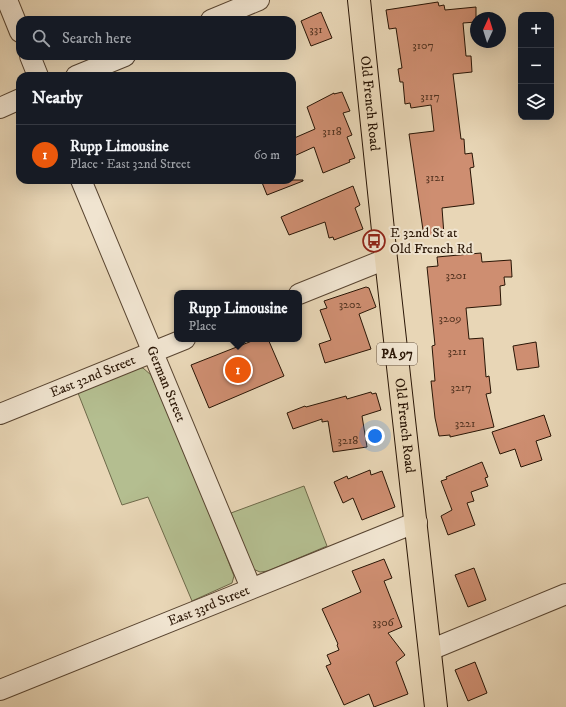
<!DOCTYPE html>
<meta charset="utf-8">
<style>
body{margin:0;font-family:"IM FELL DW Pica",serif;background:#20242c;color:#f1f3f6}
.controls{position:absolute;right:12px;top:12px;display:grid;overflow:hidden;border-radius:8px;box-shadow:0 4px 16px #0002}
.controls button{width:36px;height:36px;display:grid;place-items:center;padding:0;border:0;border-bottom:1px solid #363941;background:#171b24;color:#f1f3f6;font:20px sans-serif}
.compass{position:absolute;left:470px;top:12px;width:36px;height:36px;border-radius:50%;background:#171b24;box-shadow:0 4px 16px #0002;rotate:4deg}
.you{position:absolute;left:375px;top:436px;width:14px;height:14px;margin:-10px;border:3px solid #fff;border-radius:50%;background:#1a73e8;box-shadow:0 0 0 6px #1a73e833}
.badge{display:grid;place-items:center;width:26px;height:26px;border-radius:50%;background:#ea580c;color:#fff;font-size:13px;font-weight:700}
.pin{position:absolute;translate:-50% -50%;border:2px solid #fff;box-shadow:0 1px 4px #0006}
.popup{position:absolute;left:174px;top:290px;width:128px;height:52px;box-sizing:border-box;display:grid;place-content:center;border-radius:8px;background:#171b24;filter:drop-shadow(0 1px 3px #0005);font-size:13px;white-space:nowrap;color:#9ea1a6}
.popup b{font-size:15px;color:#f1f3f6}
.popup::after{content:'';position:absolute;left:50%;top:100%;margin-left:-8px;border:8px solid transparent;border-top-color:#171b24}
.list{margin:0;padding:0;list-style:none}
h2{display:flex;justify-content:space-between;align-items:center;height:52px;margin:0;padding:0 16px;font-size:17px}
h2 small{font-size:13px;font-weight:400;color:#9ea1a6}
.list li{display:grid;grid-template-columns:26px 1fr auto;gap:12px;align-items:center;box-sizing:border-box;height:60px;padding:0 16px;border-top:1px solid #363941}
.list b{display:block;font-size:15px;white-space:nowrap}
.list p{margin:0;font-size:13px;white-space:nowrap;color:#9ea1a6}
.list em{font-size:13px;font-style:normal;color:#9ea1a6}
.icon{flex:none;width:22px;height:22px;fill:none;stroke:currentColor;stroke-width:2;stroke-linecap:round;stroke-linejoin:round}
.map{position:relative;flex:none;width:566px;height:707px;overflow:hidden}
.search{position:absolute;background:#171b24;box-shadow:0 4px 16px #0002;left:16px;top:16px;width:280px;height:44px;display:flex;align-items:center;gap:10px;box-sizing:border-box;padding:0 14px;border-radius:12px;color:#9ea1a6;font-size:15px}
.panel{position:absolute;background:#171b24;box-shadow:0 4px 16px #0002;left:16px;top:72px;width:280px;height:112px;border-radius:12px}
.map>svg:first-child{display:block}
.green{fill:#b4be90;stroke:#6e6a4a}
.building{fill:#ce8e71;stroke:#291505}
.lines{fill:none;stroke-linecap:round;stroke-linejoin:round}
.street-casing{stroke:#594531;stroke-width:22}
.primary-casing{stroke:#291505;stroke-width:24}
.street{stroke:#f0e4d0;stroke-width:20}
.primary{stroke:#e8d6b6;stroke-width:22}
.labels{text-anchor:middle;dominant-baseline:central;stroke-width:4;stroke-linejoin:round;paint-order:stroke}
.number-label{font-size:12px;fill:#523320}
.shield{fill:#f0e4d0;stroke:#655342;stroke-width:1}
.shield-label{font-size:13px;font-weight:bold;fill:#291505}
.street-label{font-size:14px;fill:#291505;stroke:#f0e4d0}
.poi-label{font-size:14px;fill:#291505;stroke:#f0e4d0;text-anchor:start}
</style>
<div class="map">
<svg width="566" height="707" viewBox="0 0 566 707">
<rect width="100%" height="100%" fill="#e8d6b6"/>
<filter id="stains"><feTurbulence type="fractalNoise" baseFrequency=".005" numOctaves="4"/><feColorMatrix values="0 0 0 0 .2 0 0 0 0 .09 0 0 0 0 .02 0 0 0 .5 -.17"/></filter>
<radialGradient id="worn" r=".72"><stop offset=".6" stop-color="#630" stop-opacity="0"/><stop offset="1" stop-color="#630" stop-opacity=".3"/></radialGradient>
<g class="green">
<path d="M 139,368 L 143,368 L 151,375 L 198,484 L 234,576 L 232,583 L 192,601 L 148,497 L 122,505 L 78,393 Z"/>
<path d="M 304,486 L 327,546 L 268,571 L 260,572 L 253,569 L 231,513 Z"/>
</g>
<g class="building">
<path d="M 438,2 L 439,6 L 444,5 L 445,10 L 476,7 L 476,22 L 463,23 L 466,56 L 471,56 L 472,72 L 453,74 L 461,139 L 464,139 L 465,154 L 472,153 L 474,167 L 470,168 L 474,204 L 442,208 L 444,235 L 424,237 L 409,134 L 434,131 L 431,105 L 411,108 L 410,103 L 405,104 L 403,82 L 400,82 L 398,69 L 402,68 L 396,28 L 389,29 L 386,10 Z"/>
<path d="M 321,12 L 332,38 L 311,46 L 301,21 Z"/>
<path d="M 342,92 L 350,111 L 343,113 L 352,135 L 347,137 L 355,158 L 349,160 L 350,162 L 323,173 L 314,147 L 292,157 L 292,139 L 315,129 L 307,107 L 334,93 L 334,94 Z"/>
<path d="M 261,180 L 303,180 L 303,181 L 267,195 Z"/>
<path d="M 353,186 L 360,205 L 355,208 L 363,229 L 334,240 L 333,237 L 329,238 L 325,222 L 289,235 L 281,217 Z"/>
<path d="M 481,253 L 482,262 L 511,260 L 512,277 L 504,277 L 505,285 L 500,286 L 501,305 L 466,308 L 469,339 L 483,338 L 486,377 L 489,376 L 491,393 L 486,394 L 494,427 L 450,437 L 450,435 L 439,436 L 435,418 L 431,381 L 435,381 L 432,346 L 435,345 L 427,267 L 438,266 L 437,257 Z"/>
<path d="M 366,287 L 369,288 L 376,307 L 359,314 L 371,349 L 325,363 L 319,344 L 331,340 L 320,310 L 327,308 L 324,301 Z"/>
<path d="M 257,339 L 268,339 L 284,376 L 209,408 L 191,365 Z"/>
<path d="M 536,342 L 539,367 L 517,370 L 513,346 Z"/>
<path d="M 371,392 L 372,394 L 376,393 L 381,410 L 362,416 L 367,447 L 333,452 L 328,421 L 322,422 L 322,419 L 293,429 L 287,413 L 305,406 L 306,407 L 346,396 L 347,399 Z"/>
<path d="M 544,415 L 551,436 L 536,441 L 542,460 L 521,467 L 515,449 L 500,454 L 492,432 Z"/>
<path d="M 482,462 L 488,477 L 485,478 L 488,486 L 471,492 L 474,501 L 467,503 L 475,525 L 448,535 L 441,516 L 452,510 L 441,481 L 447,479 L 446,477 Z"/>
<path d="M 370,470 L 371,475 L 382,471 L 395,507 L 362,520 L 353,498 L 343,503 L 334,482 L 347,476 L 348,479 Z"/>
<path d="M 384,559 L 392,578 L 384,581 L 402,627 L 388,633 L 405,655 L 396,662 L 408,694 L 374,707 L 369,694 L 344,705 L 326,666 L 331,664 L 327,655 L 339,650 L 337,645 L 338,644 L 322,609 L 361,592 L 352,571 Z"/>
<path d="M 474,568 L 486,600 L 468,607 L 455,575 Z"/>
<path d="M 475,662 L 487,693 L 468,701 L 455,670 Z"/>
</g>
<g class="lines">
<g class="street-casing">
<g id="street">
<path d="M 7,0 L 20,32"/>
<path d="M 211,20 L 259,0"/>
<path d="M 30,56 L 38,76"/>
<path d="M 76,76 L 125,56"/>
<path d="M 0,108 L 20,99"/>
<path id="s1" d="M 81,180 L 251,588"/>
<path d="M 299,294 L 386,259"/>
<path id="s2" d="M 0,414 L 185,339"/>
<path d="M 430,650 L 566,594"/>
<path id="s3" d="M 0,690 L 417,522"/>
</g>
</g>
<g class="primary-casing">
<g id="primary">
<path id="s4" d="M 359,0 L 386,259 L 436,707"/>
</g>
</g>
<use href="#street" class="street"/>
<use href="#primary" class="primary"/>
</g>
<defs>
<g id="bus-ring" transform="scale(1.15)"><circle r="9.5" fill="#f0e4d0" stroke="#8f2418" stroke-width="1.5"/><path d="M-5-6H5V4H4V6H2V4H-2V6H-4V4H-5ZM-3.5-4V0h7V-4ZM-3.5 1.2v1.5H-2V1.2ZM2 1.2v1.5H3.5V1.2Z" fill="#8f2418"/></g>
</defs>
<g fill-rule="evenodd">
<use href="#bus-ring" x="374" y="241"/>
</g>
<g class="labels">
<g class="number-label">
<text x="316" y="29">331</text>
<text x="423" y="45">3107</text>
<text x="430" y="96">3117</text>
<text x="332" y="131">3118</text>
<text x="435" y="177">3121</text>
<text x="456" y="275">3201</text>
<text x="350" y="304">3202</text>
<text x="450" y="318">3209</text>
<text x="457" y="351">3211</text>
<text x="461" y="387">3217</text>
<text x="465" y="423">3221</text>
<text x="348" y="440">3218</text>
<text x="383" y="622">3306</text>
</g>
<rect class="shield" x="377" y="343" width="40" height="22" rx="3"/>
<g class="shield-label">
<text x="397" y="354">PA 97</text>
</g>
<g class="street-label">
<text stroke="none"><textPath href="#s4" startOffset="104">Old French Road</textPath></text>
<text stroke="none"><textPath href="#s2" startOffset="100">East 32nd Street</textPath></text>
<text stroke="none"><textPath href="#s1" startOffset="221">German Street</textPath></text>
<text stroke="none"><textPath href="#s4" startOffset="428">Old French Road</textPath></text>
<text stroke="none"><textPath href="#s3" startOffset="225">East 33rd Street</textPath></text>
</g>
<g class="poi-label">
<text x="390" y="233">E 32nd St at<tspan x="390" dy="16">Old French Rd</tspan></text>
</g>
</g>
<rect width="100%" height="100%" filter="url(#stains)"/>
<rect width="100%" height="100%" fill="url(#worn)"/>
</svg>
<div class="controls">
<button>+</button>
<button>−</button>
<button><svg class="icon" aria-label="layers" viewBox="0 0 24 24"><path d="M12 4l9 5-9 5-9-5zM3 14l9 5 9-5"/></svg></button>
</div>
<svg class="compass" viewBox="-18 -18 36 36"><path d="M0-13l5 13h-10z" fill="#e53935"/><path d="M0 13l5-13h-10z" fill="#9ea1a6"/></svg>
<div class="you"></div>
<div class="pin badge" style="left:238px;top:370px">1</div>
<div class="popup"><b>Rupp Limousine</b>Place</div>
<div class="search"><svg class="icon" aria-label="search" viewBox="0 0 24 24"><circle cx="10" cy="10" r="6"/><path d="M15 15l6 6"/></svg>Search here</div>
<section class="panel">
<h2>Nearby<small></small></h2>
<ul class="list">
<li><span class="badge">1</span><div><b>Rupp Limousine</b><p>Place · East 32nd Street</p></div><em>60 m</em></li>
</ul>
</section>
</div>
